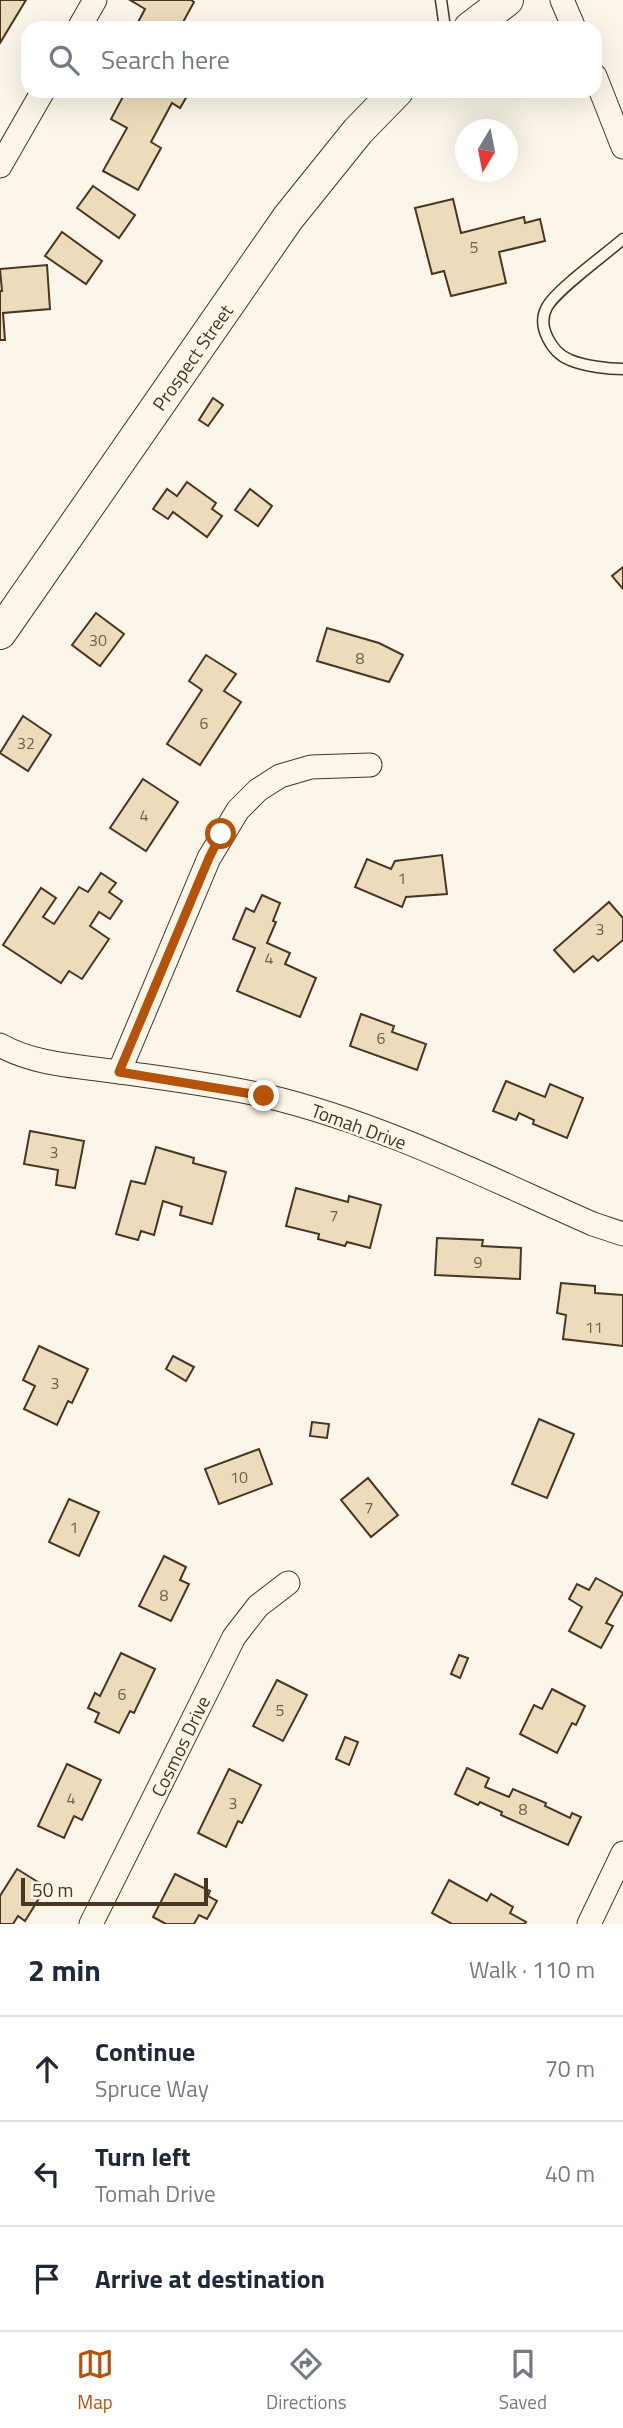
<!DOCTYPE html>
<meta charset="utf-8">
<style>
body{margin:0;font-family:"Titillium Web",sans-serif;background:#f6f6f7;color:#1f2937}
.compass{position:absolute;left:455px;top:119px;width:63px;height:63px;border-radius:50%;background:#fff;box-shadow:0 7px 28px #0002;rotate:190deg}
.scale{position:absolute;left:21px;bottom:18px;width:187px;box-sizing:border-box;padding-left:7px;border:4px solid #4a3520;border-top:0;font-size:19px;line-height:24px;white-space:nowrap;color:#4a3520;-webkit-text-stroke:5px #fbf6e9;paint-order:stroke}
.stop{position:absolute;width:21px;height:21px;margin:-16px;border:5px solid #b45309;border-radius:50%;background:#fff}
.stop.end{background:#b45309;border-color:#fff;box-shadow:0 2px 7px #0008}
.list{margin:0;padding:0;list-style:none}
h2{display:flex;justify-content:space-between;align-items:center;height:91px;margin:0;padding:0 28px;font-size:30px}
h2 small{font-size:23px;font-weight:400;color:#747a83}
.list li{display:grid;grid-template-columns:46px 1fr auto;gap:21px;align-items:center;box-sizing:border-box;height:105px;padding:0 28px;border-top:2px solid #e0e1e3}
.list b{display:block;font-size:26px;white-space:nowrap}
.list p{margin:0;font-size:23px;white-space:nowrap;color:#747a83}
.list em{font-size:23px;font-style:normal;color:#747a83}
.icon{flex:none;width:38px;height:38px;fill:none;stroke:currentColor;stroke-width:2;stroke-linecap:round;stroke-linejoin:round}
.map{position:relative;flex:none;width:623px;height:1924px;overflow:hidden}
.search{position:absolute;background:#fff;box-shadow:0 7px 28px #0002;left:21px;right:21px;top:21px;height:77px;display:flex;align-items:center;gap:18px;box-sizing:border-box;padding:0 24px;border-radius:21px;color:#747a83;font-size:26px}
.sheet{height:406px;background:#fff}
nav{display:flex;justify-content:space-around;align-items:center;box-sizing:border-box;height:98px;border-top:2px solid #e0e1e3;background:#fff;font-size:19px;color:#747a83}
nav a{display:grid;justify-items:center;gap:4px}
nav .on{color:#b45309}
.map>svg:first-child{display:block}
.building{fill:#ecdcbc;stroke:#4a3520;stroke-width:2}
.lines{fill:none;stroke-linecap:round;stroke-linejoin:round}
.lane-casing{stroke:#4a3520;stroke-width:13}
.street-casing{stroke:#4a3520;stroke-width:25}
.secondary-casing{stroke:#4a3520;stroke-width:34}
.lane{stroke:#fbf6e9;stroke-width:10}
.street{stroke:#fbf6e9;stroke-width:23}
.secondary{stroke:#fbf6e9;stroke-width:32}
.route{stroke:#b45309;stroke-width:9}
.labels{text-anchor:middle;dominant-baseline:central;stroke-width:5;stroke-linejoin:round;paint-order:stroke}
.number-label{font-size:16px;fill:#725f47}
.street-label{font-size:19px;fill:#4a3520;stroke:#fbf6e9}
</style>
<div class="map">
<svg width="623" height="1924" viewBox="0 0 623 1924">
<rect width="100%" height="100%" fill="#fbf6e9"/>
<g class="building">
<path d="M 0,0 L 26,0 L 0,43 Z"/>
<path d="M 130,0 L 191,0 L 194,2 L 182,24 L 186,25 L 184,28 L 135,28 L 145,9 Z"/>
<path d="M 126,91 L 190,91 L 180,108 L 172,103 L 151,142 L 161,148 L 138,190 L 103,171 L 127,128 L 111,119 Z"/>
<path d="M 93,186 L 135,215 L 119,238 L 77,208 Z"/>
<path d="M 453,199 L 461,233 L 524,217 L 525,223 L 540,219 L 545,241 L 499,252 L 506,283 L 451,296 L 444,271 L 432,274 L 415,208 Z"/>
<path d="M 62,232 L 102,261 L 86,284 L 45,256 Z"/>
<path d="M 47,265 L 50,309 L 3,313 L 5,340 L 0,340 L 0,291 L 2,291 L 0,269 Z"/>
<path d="M 213,398 L 223,405 L 208,426 L 199,420 Z"/>
<path d="M 187,482 L 216,503 L 212,509 L 222,516 L 207,537 L 173,512 L 168,519 L 153,509 L 167,489 L 177,496 Z"/>
<path d="M 250,489 L 272,506 L 258,526 L 235,510 Z"/>
<path d="M 623,567 L 623,589 L 612,576 Z"/>
<path d="M 96,613 L 124,634 L 100,666 L 72,645 Z"/>
<path d="M 327,628 L 379,643 L 403,655 L 389,682 L 317,661 Z"/>
<path d="M 206,655 L 236,674 L 224,691 L 241,702 L 200,765 L 167,744 L 202,690 L 189,681 Z"/>
<path d="M 23,716 L 51,735 L 28,771 L 0,753 Z"/>
<path d="M 143,779 L 178,802 L 146,851 L 110,828 Z"/>
<path d="M 442,855 L 447,894 L 406,897 L 402,907 L 355,887 L 367,859 L 391,869 L 395,861 Z"/>
<path d="M 101,873 L 116,883 L 109,892 L 122,901 L 110,919 L 99,912 L 90,926 L 109,939 L 82,979 L 69,971 L 61,983 L 3,945 L 41,888 L 56,898 L 43,917 L 54,924 L 79,887 L 88,892 Z"/>
<path d="M 262,895 L 280,903 L 273,921 L 276,922 L 267,943 L 290,953 L 285,964 L 316,978 L 300,1017 L 237,991 L 255,948 L 233,939 L 246,908 L 254,912 Z"/>
<path d="M 609,902 L 623,918 L 623,940 L 598,961 L 593,956 L 574,972 L 554,950 Z"/>
<path d="M 361,1014 L 394,1026 L 392,1032 L 426,1044 L 417,1070 L 350,1046 Z"/>
<path d="M 506,1081 L 545,1097 L 550,1084 L 583,1098 L 567,1138 L 533,1124 L 534,1120 L 519,1113 L 516,1120 L 493,1111 Z"/>
<path d="M 30,1131 L 84,1141 L 75,1188 L 56,1185 L 58,1170 L 24,1164 Z"/>
<path d="M 156,1147 L 194,1158 L 193,1163 L 226,1172 L 212,1224 L 180,1215 L 182,1207 L 163,1201 L 154,1235 L 141,1231 L 138,1240 L 116,1234 L 131,1181 L 145,1184 Z"/>
<path d="M 296,1188 L 348,1202 L 349,1196 L 381,1205 L 370,1248 L 347,1242 L 345,1246 L 318,1239 L 319,1234 L 286,1226 Z"/>
<path d="M 437,1238 L 483,1240 L 482,1246 L 521,1248 L 520,1279 L 435,1275 Z"/>
<path d="M 561,1283 L 595,1286 L 595,1293 L 623,1295 L 623,1346 L 563,1339 L 566,1315 L 557,1313 Z"/>
<path d="M 39,1346 L 88,1369 L 72,1403 L 68,1401 L 57,1425 L 24,1409 L 35,1386 L 23,1380 Z"/>
<path d="M 173,1356 L 194,1367 L 186,1381 L 166,1369 Z"/>
<path d="M 539,1419 L 574,1434 L 547,1498 L 512,1484 Z"/>
<path d="M 312,1422 L 329,1424 L 327,1438 L 310,1436 Z"/>
<path d="M 259,1449 L 272,1484 L 219,1504 L 205,1469 Z"/>
<path d="M 368,1478 L 398,1515 L 371,1537 L 341,1500 Z"/>
<path d="M 69,1499 L 99,1512 L 79,1556 L 49,1542 Z"/>
<path d="M 164,1556 L 186,1567 L 180,1580 L 189,1584 L 171,1621 L 139,1606 Z"/>
<path d="M 596,1578 L 623,1593 L 606,1623 L 613,1626 L 601,1648 L 569,1631 L 582,1607 L 569,1599 L 577,1584 L 589,1590 Z"/>
<path d="M 121,1653 L 155,1669 L 134,1713 L 130,1711 L 119,1733 L 95,1722 L 99,1713 L 88,1708 L 95,1693 L 100,1696 Z"/>
<path d="M 459,1655 L 468,1658 L 460,1678 L 451,1674 Z"/>
<path d="M 277,1680 L 307,1695 L 283,1741 L 253,1726 Z"/>
<path d="M 552,1689 L 585,1706 L 576,1725 L 572,1723 L 557,1753 L 520,1734 L 534,1705 L 542,1709 Z"/>
<path d="M 345,1737 L 358,1742 L 349,1765 L 336,1759 Z"/>
<path d="M 67,1764 L 101,1780 L 82,1820 L 74,1816 L 64,1838 L 38,1826 Z"/>
<path d="M 467,1768 L 489,1778 L 485,1787 L 509,1797 L 513,1789 L 546,1803 L 545,1806 L 570,1818 L 572,1813 L 581,1817 L 568,1845 L 501,1815 L 502,1812 L 480,1802 L 478,1805 L 455,1794 Z"/>
<path d="M 229,1769 L 261,1785 L 242,1823 L 238,1821 L 226,1847 L 198,1833 Z"/>
<path d="M 17,1869 L 46,1887 L 25,1921 L 18,1916 L 13,1924 L 0,1924 L 0,1896 Z"/>
<path d="M 175,1874 L 210,1891 L 208,1896 L 217,1901 L 207,1919 L 199,1915 L 194,1924 L 166,1924 L 153,1917 Z"/>
<path d="M 449,1880 L 487,1901 L 491,1894 L 513,1907 L 510,1913 L 526,1922 L 525,1924 L 452,1924 L 432,1913 Z"/>
</g>
<g class="lines">
<g class="lane-casing">
<g id="lane">
<path d="M 441,0 L 445,28"/>
<path d="M 623,239 C 606,254 556,290 547,307 C 536,326 552,353 570,360 C 584,366 608,369 623,369"/>
</g>
</g>
<g class="street-casing">
<g id="street">
<path d="M 562,0 L 574,28"/>
<path d="M 79,28 L 95,0"/>
<path d="M 595,76 L 623,147"/>
<path d="M 0,166 L 43,91"/>
<path d="M 0,1045 C 35,1065 79,1066 119,1072 C 168,1079 218,1085 266,1096 C 380,1123 486,1177 593,1224 L 623,1234"/>
<path d="M 119,1072 L 209,858 L 238,810 L 258,790 L 280,776 L 311,767 L 370,765"/>
<path d="M 91,1924 L 234,1637 L 258,1606 L 288,1583"/>
<path d="M 589,1924 L 623,1853"/>
</g>
</g>
<g class="secondary-casing">
<g id="secondary">
<path d="M 470,28 L 507,0"/>
<path d="M 0,633 L 288,218 L 358,131 L 397,91"/>
</g>
</g>
<use href="#lane" class="lane"/>
<use href="#street" class="street"/>
<use href="#secondary" class="secondary"/>
</g>
<g class="lines">
<path class="route" d="M 221,834 L 209,858 L 119,1072 L 264,1096"/>
</g>
<g class="labels">
<g class="number-label">
<text x="474" y="247">5</text>
<text x="98" y="640">30</text>
<text x="360" y="658">8</text>
<text x="204" y="723">6</text>
<text x="26" y="743">32</text>
<text x="144" y="815">4</text>
<text x="402" y="878">1</text>
<text x="600" y="929">3</text>
<text x="269" y="958">4</text>
<text x="381" y="1038">6</text>
<text x="54" y="1152">3</text>
<text x="334" y="1215">7</text>
<text x="478" y="1262">9</text>
<text x="594" y="1327">11</text>
<text x="55" y="1383">3</text>
<text x="239" y="1477">10</text>
<text x="369" y="1507">7</text>
<text x="74" y="1527">1</text>
<text x="164" y="1595">8</text>
<text x="122" y="1694">6</text>
<text x="280" y="1710">5</text>
<text x="71" y="1798">4</text>
<text x="233" y="1803">3</text>
<text x="523" y="1809">8</text>
</g>
<g class="street-label">
<text transform="translate(192 357) rotate(-55)">Prospect Street</text>
<text transform="translate(359 1126) rotate(20)">Tomah Drive</text>
<text transform="translate(180 1746) rotate(-64)">Cosmos Drive</text>
</g>
</g>
</svg>
<svg class="compass" viewBox="-18 -18 36 36"><path d="M0-13l5 13h-10z" fill="#e53935"/><path d="M0 13l5-13h-10z" fill="#747a83"/></svg>
<div class="scale">50 m</div>
<div class="stop" style="left:221px;top:834px"></div>
<div class="stop end" style="left:264px;top:1096px"></div>
<div class="search"><svg class="icon" aria-label="search" viewBox="0 0 24 24"><circle cx="10" cy="10" r="6"/><path d="M15 15l6 6"/></svg>Search here</div>
</div>
<section class="sheet">
<h2>2 min<small>Walk · 110 m</small></h2>
<ul class="list">
<li><svg class="icon" aria-label="ahead" viewBox="0 0 24 24"><path d="M12 20V5M6 11l6-6 6 6"/></svg><div><b>Continue</b><p>Spruce Way</p></div><em>70 m</em></li>
<li><svg class="icon" aria-label="left" viewBox="0 0 24 24"><path d="M17 20v-9H6M10 6l-5 5 5 5"/></svg><div><b>Turn left</b><p>Tomah Drive</p></div><em>40 m</em></li>
<li><svg class="icon" aria-label="arrive" viewBox="0 0 24 24"><path d="M6 21V4h12l-3 4 3 4H6"/></svg><div><b>Arrive at destination</b></div></li>
</ul>
</section>
<nav>
<a class="on"><svg class="icon" aria-label="map" viewBox="0 0 24 24"><path d="M3 6l6-2 6 2 6-2v14l-6 2-6-2-6 2zM9 4v14M15 6v14"/></svg>Map</a>
<a><svg class="icon" aria-label="directions" viewBox="0 0 24 24"><path d="M12 3l9 9-9 9-9-9zM9 14v-3h6M13 9l2 2-2 2"/></svg>Directions</a>
<a><svg class="icon" aria-label="saved" viewBox="0 0 24 24"><path d="M7 4h10v16l-5-4-5 4z"/></svg>Saved</a>
</nav>
